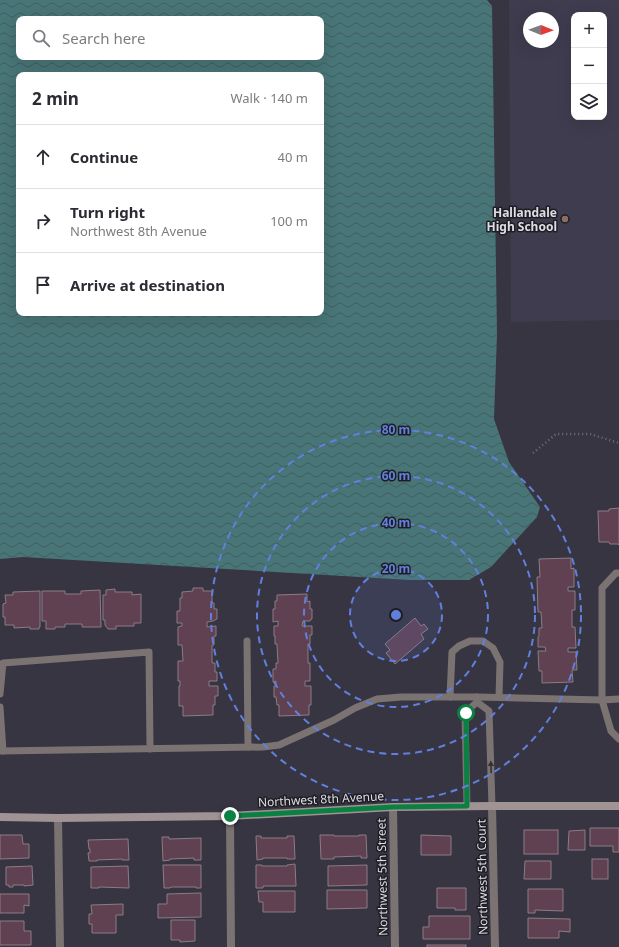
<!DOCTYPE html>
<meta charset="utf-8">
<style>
body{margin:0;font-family:"Noto Sans",sans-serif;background:#f2f2f3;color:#2b2b33}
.controls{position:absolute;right:12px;top:12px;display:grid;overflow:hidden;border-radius:8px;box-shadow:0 4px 16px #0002}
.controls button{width:36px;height:36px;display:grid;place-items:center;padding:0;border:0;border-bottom:1px solid #e1e1e2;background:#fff;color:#2b2b33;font:20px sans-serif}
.compass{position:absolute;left:523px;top:12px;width:36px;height:36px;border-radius:50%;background:#fff;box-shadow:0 4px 16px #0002;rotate:91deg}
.stop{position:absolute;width:12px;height:12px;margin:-9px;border:3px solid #0b8043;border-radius:50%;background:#fff}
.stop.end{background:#0b8043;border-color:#fff;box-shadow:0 1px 4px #0008}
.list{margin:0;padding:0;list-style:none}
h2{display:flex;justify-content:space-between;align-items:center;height:52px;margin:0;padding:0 16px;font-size:17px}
h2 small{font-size:13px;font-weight:400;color:#7c7c81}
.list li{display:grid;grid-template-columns:26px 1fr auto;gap:12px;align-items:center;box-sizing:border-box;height:64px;padding:0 16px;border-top:1px solid #e1e1e2}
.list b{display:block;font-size:15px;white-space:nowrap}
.list p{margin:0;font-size:13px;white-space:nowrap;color:#7c7c81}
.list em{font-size:13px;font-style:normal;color:#7c7c81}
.icon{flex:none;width:22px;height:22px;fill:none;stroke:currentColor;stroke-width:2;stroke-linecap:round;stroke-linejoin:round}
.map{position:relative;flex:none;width:619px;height:947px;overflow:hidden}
.search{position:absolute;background:#fff;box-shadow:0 4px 16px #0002;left:16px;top:16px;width:308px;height:44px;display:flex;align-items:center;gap:10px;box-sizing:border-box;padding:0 14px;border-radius:8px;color:#7c7c81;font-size:15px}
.panel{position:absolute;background:#fff;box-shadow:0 4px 16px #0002;left:16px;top:72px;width:308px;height:244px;border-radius:8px}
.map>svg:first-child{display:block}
.built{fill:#3f3c4f;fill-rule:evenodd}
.water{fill:url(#water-waves);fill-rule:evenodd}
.building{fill:#5f4151;stroke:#8c7c84}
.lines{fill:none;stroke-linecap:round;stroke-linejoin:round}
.path{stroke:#6f6e79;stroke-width:2.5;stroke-dasharray:1 3;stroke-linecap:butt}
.lane{stroke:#7b7272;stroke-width:7}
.street{stroke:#7b7272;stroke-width:8}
.secondary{stroke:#a09393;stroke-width:8}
.oneway{fill:#353237}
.route{stroke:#0b8043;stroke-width:5}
.ring{fill:none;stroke:#6180dd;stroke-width:2;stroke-dasharray:7 5}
.education-dot{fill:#8d6e63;stroke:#1e1d23;stroke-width:1.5}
.labels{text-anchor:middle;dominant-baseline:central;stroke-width:3;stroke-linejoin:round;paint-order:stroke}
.poi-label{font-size:12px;font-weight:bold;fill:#dedde5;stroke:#1e1d23;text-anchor:end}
.street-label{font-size:12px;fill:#dedde5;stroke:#1e1d23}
.centre{fill:#6180dd;stroke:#1e1d23;stroke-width:2}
.ring-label{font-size:12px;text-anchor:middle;font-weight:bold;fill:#6180dd;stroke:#1e1d23;stroke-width:3;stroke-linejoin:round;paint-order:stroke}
</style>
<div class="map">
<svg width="619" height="947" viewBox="0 0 619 947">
<defs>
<pattern id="water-waves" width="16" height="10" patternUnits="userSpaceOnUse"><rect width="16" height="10" fill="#487577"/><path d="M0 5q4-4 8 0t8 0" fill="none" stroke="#465c5e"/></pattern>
</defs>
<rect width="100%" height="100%" fill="#373542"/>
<path class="built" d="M 509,0 L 619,0 L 619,320 L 511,322 ZM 574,15 L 604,15 L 604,117 L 574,117 ZM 529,18 L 553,18 L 553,42 L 529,42 Z"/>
<path class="water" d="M 0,0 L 487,0 L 492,6 L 497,334 L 494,419 L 509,462 L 540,507 L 537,517 L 491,567 L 469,580 L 410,580 L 23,557 L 0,559 ZM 19,19 L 321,19 L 321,57 L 19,57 ZM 19,75 L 321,75 L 321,313 L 19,313 Z"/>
<g class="building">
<path d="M 619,508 L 619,545 L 618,544 L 610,544 L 609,542 L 599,542 L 598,511 L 609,511 L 609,509 Z"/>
<path d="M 571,558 L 571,569 L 574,568 L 574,587 L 568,587 L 568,591 L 575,591 L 575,610 L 572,610 L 572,627 L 575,627 L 576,648 L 568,648 L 568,652 L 576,652 L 577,670 L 572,670 L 573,682 L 542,683 L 542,671 L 539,671 L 538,651 L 546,651 L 545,647 L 538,647 L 538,637 L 539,636 L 539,628 L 542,628 L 541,612 L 538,612 L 537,577 L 540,577 L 539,559 Z"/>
<path d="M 193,588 L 203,588 L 203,591 L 212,591 L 212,603 L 214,603 L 214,609 L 217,609 L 217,619 L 213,621 L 207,622 L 207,627 L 216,626 L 216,636 L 214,636 L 214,645 L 212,645 L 212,663 L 215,663 L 215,672 L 217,672 L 217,681 L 209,681 L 209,686 L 218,686 L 218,696 L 215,696 L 215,705 L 213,705 L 213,715 L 183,716 L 183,706 L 179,706 L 179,686 L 180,686 L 180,681 L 178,681 L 178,661 L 183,661 L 182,645 L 178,645 L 178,627 L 182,626 L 182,623 L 177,623 L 177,611 L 180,611 L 180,598 L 182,598 L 182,592 L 193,591 Z"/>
<path d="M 115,589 L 115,592 L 132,592 L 132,595 L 141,594 L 141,623 L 134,623 L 134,626 L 116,626 L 116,629 L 108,629 L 105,625 L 105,620 L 103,620 L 103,595 L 106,595 L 106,590 Z"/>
<path d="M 100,590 L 101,627 L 82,627 L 82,624 L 65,624 L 65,627 L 55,627 L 55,629 L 46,629 L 46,621 L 42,621 L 42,591 L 65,591 L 65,594 L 81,594 L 81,591 Z"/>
<path d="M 40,591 L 40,627 L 39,627 L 39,629 L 30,629 L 30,627 L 14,628 L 14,625 L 5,625 L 5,617 L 3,617 L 3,604 L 6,603 L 5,595 L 13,595 L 13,592 Z"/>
<path d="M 307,594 L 307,602 L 310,601 L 310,609 L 312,609 L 312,619 L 311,619 L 310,621 L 303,621 L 302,626 L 312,626 L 312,635 L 310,635 L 310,644 L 308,644 L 308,663 L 310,663 L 310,681 L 305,681 L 305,686 L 311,686 L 311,705 L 309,705 L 309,715 L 279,716 L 279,705 L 277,705 L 276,697 L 274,697 L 274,686 L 276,686 L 276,681 L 273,682 L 273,669 L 276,669 L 276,663 L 278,663 L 277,644 L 275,644 L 275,636 L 274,636 L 274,626 L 278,626 L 278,621 L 273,622 L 273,609 L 275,609 L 275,601 L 277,601 L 277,595 Z"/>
<path d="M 415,618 L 421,626 L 424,624 L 428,629 L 421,634 L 424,639 L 395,664 L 386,653 L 390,650 L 385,644 Z"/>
<path d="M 590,828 L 619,828 L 619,852 L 613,852 L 613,846 L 590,846 Z"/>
<rect x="524" y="830" width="34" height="24"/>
<path d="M 585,830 L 585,850 L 568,850 L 569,831 Z"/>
<path d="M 0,835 L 22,835 L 23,844 L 29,844 L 29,858 L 0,859 Z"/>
<path d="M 320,835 L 334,835 L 334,836 L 359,836 L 359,835 L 366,835 L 367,858 L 361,858 L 361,856 L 334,857 L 334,859 L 321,859 Z"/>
<path d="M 421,835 L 451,836 L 451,855 L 421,855 Z"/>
<path d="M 256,836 L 261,836 L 261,838 L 287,838 L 287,836 L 294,836 L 295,859 L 287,859 L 287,858 L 263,858 L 263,859 L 257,860 Z"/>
<path d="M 162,837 L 169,837 L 169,839 L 201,838 L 201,860 L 194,860 L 194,858 L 170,859 L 170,860 L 163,861 Z"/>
<path d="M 128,839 L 129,860 L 122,860 L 122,859 L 97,860 L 97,861 L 89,861 L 88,853 L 90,853 L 90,849 L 89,849 L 88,840 Z"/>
<rect x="592" y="859" width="16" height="20"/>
<path d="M 525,861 L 551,861 L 551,879 L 524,879 Z"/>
<path d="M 295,864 L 296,886 L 263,886 L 263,888 L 256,888 L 256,865 L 262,865 L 262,866 L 287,866 L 287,865 Z"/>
<path d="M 163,865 L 201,865 L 201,888 L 196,888 L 196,887 L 171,887 L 170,888 L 164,888 Z"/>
<path d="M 367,865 L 367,885 L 328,886 L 328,866 Z"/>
<path d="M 32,866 L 33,885 L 24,886 L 24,885 L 13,885 L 13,887 L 9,887 L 9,885 L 6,885 L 6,867 Z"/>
<path d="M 128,866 L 129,888 L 99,887 L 99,888 L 91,888 L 91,867 Z"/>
<path d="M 437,888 L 466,888 L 466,910 L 455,910 L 455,908 L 437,908 Z"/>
<path d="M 528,889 L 563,889 L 563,911 L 535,910 L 535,913 L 528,913 Z"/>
<path d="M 327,890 L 367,890 L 367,908 L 327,909 Z"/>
<path d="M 258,891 L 295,891 L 295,912 L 263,912 L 263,902 L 259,902 Z"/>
<path d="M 201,893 L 201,917 L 158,918 L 158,904 L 167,904 L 167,894 Z"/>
<path d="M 0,894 L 29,894 L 29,906 L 24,905 L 24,913 L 0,913 Z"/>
<path d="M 123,904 L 123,915 L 116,915 L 116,933 L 92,933 L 92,924 L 89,924 L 89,914 L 92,914 L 91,905 Z"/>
<path d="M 429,916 L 470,916 L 470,939 L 423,939 L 423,927 L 429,927 Z"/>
<path d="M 528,918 L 570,919 L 570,932 L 559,931 L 559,938 L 528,938 Z"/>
<path d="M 171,920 L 195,920 L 195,941 L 180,942 L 180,940 L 171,940 Z"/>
<path d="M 0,921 L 24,921 L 24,931 L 31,931 L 31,945 L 0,945 Z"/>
<rect x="427" y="945" width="39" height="2"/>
</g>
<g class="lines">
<path class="path" d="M 533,453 L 556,434 L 590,434 L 619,443"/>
<g class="lane">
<path d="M 619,573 L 616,573 L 602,588 L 602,700 L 611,731 L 619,739"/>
<path d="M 247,641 L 248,747"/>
<path d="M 0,694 L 3,663 L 149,652 L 150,749"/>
<path d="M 450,697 L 452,652 L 459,646 L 470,641 L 483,641 L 493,648 L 500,662 L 499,697"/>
<path d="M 477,702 L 489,711 L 492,806"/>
<path d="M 0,707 L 3,751"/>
<path d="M 0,751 L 263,747 L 279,745 L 334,720 L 355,708 L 377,699 L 401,697 L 477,697 L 602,700 L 619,699"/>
<path d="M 467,806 L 465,713 L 477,702 L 477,697"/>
</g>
<g class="street">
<path d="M 492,806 L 495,947"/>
<path d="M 393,807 L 395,947"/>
<path d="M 230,816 L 231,947"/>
<path d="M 58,818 L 60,947"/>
</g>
<path class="secondary" d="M 0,817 L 58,818 L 230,816 L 393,807 L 492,806 L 619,806"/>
</g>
<defs><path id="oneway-solid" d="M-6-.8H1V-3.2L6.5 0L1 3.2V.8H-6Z"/></defs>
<use class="oneway" href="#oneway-solid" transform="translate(491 767) rotate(-92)"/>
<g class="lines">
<path class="route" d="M 230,816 L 393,807 L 467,806 L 466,713"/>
</g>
<circle cx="396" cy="615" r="46" fill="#6180dd" fill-opacity=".12"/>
<g class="ring">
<circle cx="396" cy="615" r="46"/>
<circle cx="396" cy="615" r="92"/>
<circle cx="396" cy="615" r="139"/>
<circle cx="396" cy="615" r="185"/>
</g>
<circle class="education-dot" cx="565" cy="219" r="4"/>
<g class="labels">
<g class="poi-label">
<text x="557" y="212">Hallandale<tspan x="557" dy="14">High School</tspan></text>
</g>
<g class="street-label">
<text transform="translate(321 799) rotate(-3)">Northwest 8th Avenue</text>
<text transform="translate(382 877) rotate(-91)">Northwest 5th Street</text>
<text transform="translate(482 877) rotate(-91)">Northwest 5th Court</text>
</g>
</g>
<circle cx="396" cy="615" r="6" class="centre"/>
<g class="ring-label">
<text x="396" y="434">80 m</text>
<text x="396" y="480">60 m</text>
<text x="396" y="527">40 m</text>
<text x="396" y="573">20 m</text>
</g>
</svg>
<div class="controls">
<button>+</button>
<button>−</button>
<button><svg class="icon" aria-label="layers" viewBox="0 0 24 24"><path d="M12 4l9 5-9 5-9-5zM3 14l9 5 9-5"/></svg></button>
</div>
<svg class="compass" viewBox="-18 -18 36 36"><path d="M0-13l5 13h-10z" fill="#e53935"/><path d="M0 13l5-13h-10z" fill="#7c7c81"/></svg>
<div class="stop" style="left:466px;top:713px"></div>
<div class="stop end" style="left:230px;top:816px"></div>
<div class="search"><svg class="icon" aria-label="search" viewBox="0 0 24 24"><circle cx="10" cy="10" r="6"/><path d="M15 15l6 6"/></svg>Search here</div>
<section class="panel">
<h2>2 min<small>Walk · 140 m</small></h2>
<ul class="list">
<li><svg class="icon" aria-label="ahead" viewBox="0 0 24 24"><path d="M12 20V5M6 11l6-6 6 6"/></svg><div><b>Continue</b></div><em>40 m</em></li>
<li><svg class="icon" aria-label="right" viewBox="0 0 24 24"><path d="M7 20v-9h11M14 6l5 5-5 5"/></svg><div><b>Turn right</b><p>Northwest 8th Avenue</p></div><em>100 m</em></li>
<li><svg class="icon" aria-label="arrive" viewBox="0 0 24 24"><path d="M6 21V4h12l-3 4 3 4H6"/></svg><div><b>Arrive at destination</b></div></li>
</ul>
</section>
</div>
